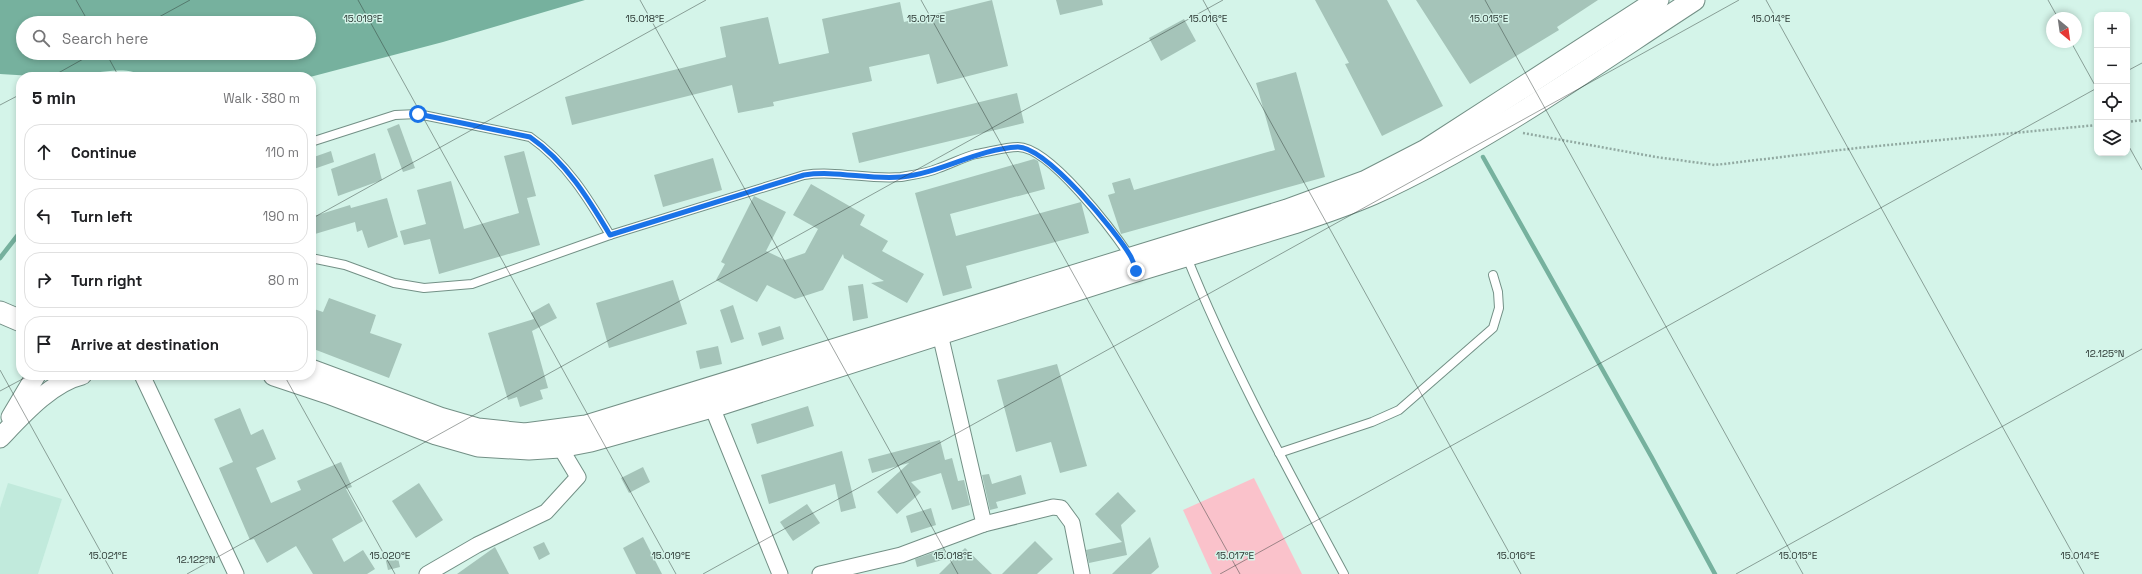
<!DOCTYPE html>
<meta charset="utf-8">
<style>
body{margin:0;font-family:"Space Grotesk",sans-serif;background:#f2f2f2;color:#202124}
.controls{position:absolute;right:12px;top:12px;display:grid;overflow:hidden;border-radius:8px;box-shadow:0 2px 6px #0003}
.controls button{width:36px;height:36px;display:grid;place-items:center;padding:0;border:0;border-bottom:1px solid #e0e0e0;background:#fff;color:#202124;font:20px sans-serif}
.compass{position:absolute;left:2046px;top:12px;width:36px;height:36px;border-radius:50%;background:#fff;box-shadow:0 2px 6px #0003;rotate:151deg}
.stop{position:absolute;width:12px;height:12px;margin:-9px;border:3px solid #1a73e8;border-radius:50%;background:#fff}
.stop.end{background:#1a73e8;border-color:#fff;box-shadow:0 1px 4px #0008}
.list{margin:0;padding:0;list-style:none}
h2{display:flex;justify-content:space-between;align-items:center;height:52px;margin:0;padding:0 16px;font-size:17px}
h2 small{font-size:13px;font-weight:400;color:#757577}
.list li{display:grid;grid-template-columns:26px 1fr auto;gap:12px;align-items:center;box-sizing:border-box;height:56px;margin:0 8px 8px;padding:0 8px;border:1px solid #e0e0e0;border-radius:16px}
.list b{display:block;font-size:15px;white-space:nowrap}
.list em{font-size:13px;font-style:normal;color:#757577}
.icon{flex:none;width:22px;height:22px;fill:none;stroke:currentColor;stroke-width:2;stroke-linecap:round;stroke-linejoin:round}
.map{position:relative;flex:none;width:2142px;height:574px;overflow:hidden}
.search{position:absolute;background:#fff;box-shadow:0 2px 6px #0003;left:16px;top:16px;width:300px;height:44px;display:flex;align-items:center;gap:10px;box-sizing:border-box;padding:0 14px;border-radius:22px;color:#757577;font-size:15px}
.panel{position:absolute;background:#fff;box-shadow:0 2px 6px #0003;left:16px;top:72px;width:300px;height:308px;border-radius:16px}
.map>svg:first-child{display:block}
.built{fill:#c1eadc}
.green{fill:#fac2cb}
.water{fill:#76b19e;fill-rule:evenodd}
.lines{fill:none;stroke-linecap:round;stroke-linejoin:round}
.stream{stroke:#76b19e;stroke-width:4.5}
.building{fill:#a5c4b9}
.service-casing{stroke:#739086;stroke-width:10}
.minor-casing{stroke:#739086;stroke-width:17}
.tertiary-casing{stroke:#739086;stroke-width:21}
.secondary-casing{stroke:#739086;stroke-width:23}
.path{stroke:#91a9a1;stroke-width:2.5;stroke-dasharray:2 2;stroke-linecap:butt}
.service{stroke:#fff;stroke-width:8}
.minor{stroke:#fff;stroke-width:15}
.tertiary{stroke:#fff;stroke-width:19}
.secondary{stroke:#fff;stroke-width:21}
.route{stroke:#1a73e8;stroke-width:5}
.ticks{fill:none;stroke:#2c3834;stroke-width:1;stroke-opacity:0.45}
.ticks-label{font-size:10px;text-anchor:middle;fill:#2c3834;stroke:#d4f4e9;stroke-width:3;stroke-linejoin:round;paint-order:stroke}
</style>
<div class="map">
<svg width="2142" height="574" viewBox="0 0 2142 574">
<rect width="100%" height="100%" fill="#d4f4e9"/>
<path class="built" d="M 8,483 L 62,499 L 38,574 L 0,574 L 0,508 Z"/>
<path class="green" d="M 1254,478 L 1302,574 L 1212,574 L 1183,510 Z"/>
<path class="water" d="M 0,0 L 585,0 L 443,42 L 310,77 L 144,77 C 127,63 86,76 65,77 C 44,77 22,75 0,74 ZM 23,23 L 309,23 L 309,53 L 23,53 Z"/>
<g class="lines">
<g class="stream">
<path d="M 139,77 L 141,74"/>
<path d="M 1483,157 L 1651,456 L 1715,574"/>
<path d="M 0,258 L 21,231"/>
</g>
</g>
<g class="building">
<path d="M 992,0 L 1008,66 L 937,84 L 929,54 L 869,67 L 872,81 L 773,102 L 774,106 L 738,113 L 732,85 L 572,125 L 565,97 L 726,57 L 720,27 L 768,17 L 779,64 L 829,53 L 822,19 L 900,2 L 904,22 Z"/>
<path d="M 1056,0 L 1102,0 L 1103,5 L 1060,15 Z"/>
<path d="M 1315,0 L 1387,0 L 1443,106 L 1382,136 L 1345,64 L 1349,63 Z"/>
<path d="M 1416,0 L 1598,0 L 1557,27 L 1559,30 L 1470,84 Z"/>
<path d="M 1184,19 L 1196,41 L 1161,61 L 1149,38 Z"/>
<path d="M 1296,72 L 1325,177 L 1121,234 L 1108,195 L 1115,193 L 1112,183 L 1130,178 L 1134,190 L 1275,150 L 1256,83 Z"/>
<path d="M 1017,93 L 1024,123 L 859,163 L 852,133 Z"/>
<path d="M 399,124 L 415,168 L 403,172 L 387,129 Z"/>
<path d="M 331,151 L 334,162 L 311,170 L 311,158 Z"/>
<path d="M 524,151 L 536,196 L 527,198 L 540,245 L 439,274 L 430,239 L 404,245 L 400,231 L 426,224 L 417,190 L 451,181 L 464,229 L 519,213 L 504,156 Z"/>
<path d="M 375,153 L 382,180 L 338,196 L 331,169 Z"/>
<path d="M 713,158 L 722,190 L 663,207 L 654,175 Z"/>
<path d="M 1034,159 L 1038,161 L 1045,189 L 950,214 L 956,236 L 1081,202 L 1089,233 L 966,266 L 972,288 L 943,296 L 915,193 Z"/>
<path d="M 811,184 L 865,215 L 860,225 L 888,241 L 882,251 L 924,274 L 907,303 L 871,283 L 884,281 L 844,258 L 843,254 L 823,290 L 795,299 L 767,285 L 757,302 L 716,280 L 725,264 L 721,262 L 754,196 L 786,212 L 766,251 L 785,260 L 805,253 L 818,229 L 793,215 Z"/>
<path d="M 387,198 L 398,237 L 368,248 L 362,230 L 357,232 L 355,222 L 315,234 L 311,217 L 350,205 L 351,208 Z"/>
<path d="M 673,280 L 687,324 L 609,348 L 596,303 Z"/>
<path d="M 863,284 L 868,318 L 853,321 L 848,286 Z"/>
<path d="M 329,298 L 376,315 L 370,333 L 402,344 L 389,378 L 311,348 L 311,308 L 323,312 Z"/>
<path d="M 549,303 L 557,318 L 532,331 L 548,388 L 540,390 L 543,399 L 520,407 L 517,397 L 508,400 L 488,333 L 534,319 L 531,313 Z"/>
<path d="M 733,305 L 744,339 L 731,343 L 720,310 Z"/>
<path d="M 780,326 L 784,339 L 762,346 L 758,333 Z"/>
<path d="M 718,346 L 722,364 L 700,369 L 696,351 Z"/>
<path d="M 1057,364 L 1087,466 L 1060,473 L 1051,442 L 1016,452 L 997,380 Z"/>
<path d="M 808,406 L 814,426 L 757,444 L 751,424 Z"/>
<path d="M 240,408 L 251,435 L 263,429 L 276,459 L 256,468 L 271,503 L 301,490 L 297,481 L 341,462 L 352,487 L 346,489 L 363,521 L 332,539 L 344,562 L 363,550 L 375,569 L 367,574 L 313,574 L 296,546 L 267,563 L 254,539 L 250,540 L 219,468 L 233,462 L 214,419 Z"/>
<path d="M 940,440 L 945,460 L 952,458 L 958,481 L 964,480 L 970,505 L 952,510 L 941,473 L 911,482 L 921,492 L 897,514 L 877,492 L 909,463 L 872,473 L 868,459 Z"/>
<path d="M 842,451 L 856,508 L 841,512 L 835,484 L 769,504 L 761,475 Z"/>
<path d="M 643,467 L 650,482 L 629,493 L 621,478 Z"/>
<path d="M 989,474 L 992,484 L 1021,475 L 1026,494 L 996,502 L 998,508 L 990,510 L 982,475 Z"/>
<path d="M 419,483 L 443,520 L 416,538 L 392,501 Z"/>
<path d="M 1118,492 L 1136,511 L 1121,525 L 1127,555 L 1089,563 L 1086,550 L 1122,542 L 1095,514 Z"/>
<path d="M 807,504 L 820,523 L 793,541 L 780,522 Z"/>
<path d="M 931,508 L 936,525 L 911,533 L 906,516 Z"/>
<path d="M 643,537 L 662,574 L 636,574 L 623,548 Z"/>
<path d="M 1150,537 L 1159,567 L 1151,574 L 1112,574 Z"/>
<path d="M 1035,541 L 1053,559 L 1037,574 L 1002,574 Z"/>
<path d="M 544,542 L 550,554 L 539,560 L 533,547 Z"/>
<path d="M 495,547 L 509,574 L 457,574 Z"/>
<path d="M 965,548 L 992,574 L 939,574 Z"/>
<path d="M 944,549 L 946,559 L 917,567 L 915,559 Z"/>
<path d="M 397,554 L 400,567 L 388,570 L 385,557 Z"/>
</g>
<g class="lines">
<g class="service-casing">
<g id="service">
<path d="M 311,142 L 395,115 L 418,114 L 530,137 C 566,162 588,198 610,235"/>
<path d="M 1186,255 C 1230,365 1288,470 1344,574"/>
<path d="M 311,258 L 345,265 L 394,283 L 424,288 L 472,284 L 610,235 L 804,175 C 836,170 868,180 901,177 C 913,175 928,173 939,168 C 951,164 964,157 976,154 C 989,152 1005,147 1018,147 C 1050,147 1113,231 1131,258"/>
<path d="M 1279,453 L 1372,422 L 1399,410 L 1493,328 L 1499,308 L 1498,292 L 1493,275"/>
</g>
</g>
<g class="minor-casing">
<g id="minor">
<path d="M 142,375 L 236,574"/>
<path d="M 712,407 L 780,574"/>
<path d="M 984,524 L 1053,507 L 1061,508 L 1072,523 L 1082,574"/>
<path d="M 427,574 L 477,545 L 546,512 L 578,477 L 560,447"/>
<path d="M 820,574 L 901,555 L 984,524 L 940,334"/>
</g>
</g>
<g class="tertiary-casing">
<g id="tertiary">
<path d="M 11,417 L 36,375"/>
<path d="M 0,438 C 21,416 51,382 82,375"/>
</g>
</g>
<g class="secondary-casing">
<g id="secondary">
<path d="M 0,312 L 21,321"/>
<path d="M 311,370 L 440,418 L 478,429 L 525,434 L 586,426 L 1287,210 L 1366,181 L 1426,150 L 1658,0"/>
<path d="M 274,375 L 328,393 L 436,434 L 478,446 L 529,449 L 560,447 L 591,441 L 712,407 L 1136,271 L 1294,223 C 1321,214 1348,205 1373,194 C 1485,143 1591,67 1694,0"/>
</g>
</g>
<g class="path">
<path d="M 2127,122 L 2142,120"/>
<path d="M 1523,133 L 1656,157 L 1715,165 L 1857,148 L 2097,125"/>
</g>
<use href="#service" class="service"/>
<use href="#minor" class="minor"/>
<use href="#tertiary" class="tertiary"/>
<use href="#secondary" class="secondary"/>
</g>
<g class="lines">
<path class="route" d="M 418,114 L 530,137 C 566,162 588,198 610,235 L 804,175 C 836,170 868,180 901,177 C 941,173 977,149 1018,147 C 1046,147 1117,232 1131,257 C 1133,261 1135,266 1136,271"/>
</g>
<path class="ticks" d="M 76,0 L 89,23M 358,0 L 676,574M 640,0 L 958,574M 921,0 L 1240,574M 1203,0 L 1521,574M 1485,0 L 1803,574M 1766,0 L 2084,574M 2048,0 L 2058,18M 148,23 L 190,0M 2071,42 L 2097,89M 106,53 L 119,77M 2127,71 L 2142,63M 51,77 L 94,53M 0,105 L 21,94M 2127,143 L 2142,170M 311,219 L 706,0M 0,370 L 113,574M 284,375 L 395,574M 0,391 L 30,375M 187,574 L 1223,0M 703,574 L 1739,0M 1220,574 L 2097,88M 1736,574 L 2142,349"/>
<g class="ticks-label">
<text x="363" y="22">15.019°E</text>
<text x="645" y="22">15.018°E</text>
<text x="926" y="22">15.017°E</text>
<text x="1208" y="22">15.016°E</text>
<text x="1489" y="22">15.015°E</text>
<text x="1771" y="22">15.014°E</text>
<text x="2105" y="357">12.125°N</text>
<text x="108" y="559">15.021°E</text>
<text x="390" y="559">15.020°E</text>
<text x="671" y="559">15.019°E</text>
<text x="953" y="559">15.018°E</text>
<text x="1235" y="559">15.017°E</text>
<text x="1516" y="559">15.016°E</text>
<text x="1798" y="559">15.015°E</text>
<text x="2080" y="559">15.014°E</text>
<text x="196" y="563">12.122°N</text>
</g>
</svg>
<div class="controls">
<button>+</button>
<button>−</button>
<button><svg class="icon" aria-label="locate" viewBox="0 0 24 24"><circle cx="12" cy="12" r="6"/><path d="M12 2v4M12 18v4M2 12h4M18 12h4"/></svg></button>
<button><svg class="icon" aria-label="layers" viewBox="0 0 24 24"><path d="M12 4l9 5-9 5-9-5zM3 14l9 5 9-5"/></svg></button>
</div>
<svg class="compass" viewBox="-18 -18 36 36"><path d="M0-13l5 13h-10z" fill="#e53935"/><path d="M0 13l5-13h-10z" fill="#757577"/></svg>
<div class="stop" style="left:418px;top:114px"></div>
<div class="stop end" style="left:1136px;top:271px"></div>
<div class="search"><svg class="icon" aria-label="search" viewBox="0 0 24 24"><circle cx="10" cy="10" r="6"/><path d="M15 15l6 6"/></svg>Search here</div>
<section class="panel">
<h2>5 min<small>Walk · 380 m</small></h2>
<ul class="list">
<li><svg class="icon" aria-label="ahead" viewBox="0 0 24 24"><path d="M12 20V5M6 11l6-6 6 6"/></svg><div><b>Continue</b></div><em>110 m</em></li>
<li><svg class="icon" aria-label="left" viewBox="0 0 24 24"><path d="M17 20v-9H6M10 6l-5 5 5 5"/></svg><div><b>Turn left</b></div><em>190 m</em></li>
<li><svg class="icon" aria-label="right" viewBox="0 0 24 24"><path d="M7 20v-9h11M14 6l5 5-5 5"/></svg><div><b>Turn right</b></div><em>80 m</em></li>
<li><svg class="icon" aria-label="arrive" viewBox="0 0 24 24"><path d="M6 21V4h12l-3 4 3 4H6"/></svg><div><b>Arrive at destination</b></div></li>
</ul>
</section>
</div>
